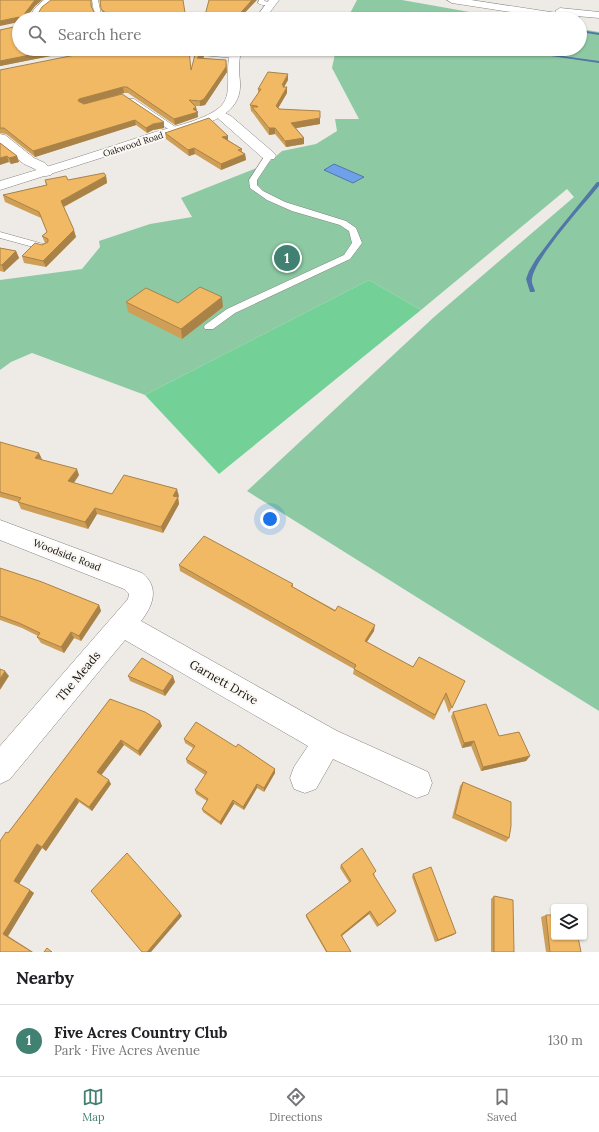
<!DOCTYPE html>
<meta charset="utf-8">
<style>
body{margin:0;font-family:Lora,serif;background:#f2f2f2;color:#202124}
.controls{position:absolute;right:12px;bottom:12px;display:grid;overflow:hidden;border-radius:4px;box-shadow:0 1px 3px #0004}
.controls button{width:36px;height:36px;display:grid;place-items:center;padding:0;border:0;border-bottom:1px solid #e0e0e0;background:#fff;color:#202124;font:20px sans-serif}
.you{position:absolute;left:270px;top:519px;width:14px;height:14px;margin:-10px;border:3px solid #fff;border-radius:50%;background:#1a73e8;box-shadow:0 0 0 6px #1a73e833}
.badge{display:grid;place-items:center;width:26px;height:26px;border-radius:50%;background:#408171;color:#fff;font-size:13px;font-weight:700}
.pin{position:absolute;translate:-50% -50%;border:2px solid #fff;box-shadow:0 1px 4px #0006}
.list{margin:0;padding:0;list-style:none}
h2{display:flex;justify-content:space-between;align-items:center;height:52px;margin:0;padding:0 16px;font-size:17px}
h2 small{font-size:13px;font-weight:400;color:#757577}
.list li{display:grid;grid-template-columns:26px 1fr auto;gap:12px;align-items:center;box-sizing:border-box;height:72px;padding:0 16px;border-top:1px solid #e0e0e0}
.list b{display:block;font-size:15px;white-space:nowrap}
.list p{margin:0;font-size:13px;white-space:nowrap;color:#757577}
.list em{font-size:13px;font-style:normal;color:#757577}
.icon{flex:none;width:22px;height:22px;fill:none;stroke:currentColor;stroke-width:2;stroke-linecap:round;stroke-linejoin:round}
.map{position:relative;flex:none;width:599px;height:952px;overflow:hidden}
.search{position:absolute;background:#fff;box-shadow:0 1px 3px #0004;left:12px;right:12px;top:12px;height:44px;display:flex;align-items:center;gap:10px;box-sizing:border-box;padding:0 14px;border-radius:22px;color:#757577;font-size:15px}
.sheet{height:124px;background:#fff}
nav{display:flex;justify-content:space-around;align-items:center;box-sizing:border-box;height:56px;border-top:1px solid #e0e0e0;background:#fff;font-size:11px;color:#757577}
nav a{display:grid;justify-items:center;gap:2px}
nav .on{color:#408171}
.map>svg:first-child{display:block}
.green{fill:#8dcaa3}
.forest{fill:#73d097}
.water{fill:#6ea1ea;stroke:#5376a9}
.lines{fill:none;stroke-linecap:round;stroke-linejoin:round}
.stream{fill:#5376a9;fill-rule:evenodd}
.lane-casing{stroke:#84817d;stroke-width:1}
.street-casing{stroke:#84817d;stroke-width:1}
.secondary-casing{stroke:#84817d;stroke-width:1}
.highway-casing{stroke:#84817d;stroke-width:1}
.lane{fill:#fff;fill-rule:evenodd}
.street{fill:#fff;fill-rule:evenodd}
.secondary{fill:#fff;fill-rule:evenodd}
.highway{fill:#fff;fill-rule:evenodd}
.wall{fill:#d09f57}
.shaded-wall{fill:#a98247}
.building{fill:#f2b965;stroke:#a98247}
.labels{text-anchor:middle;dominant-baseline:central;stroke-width:4;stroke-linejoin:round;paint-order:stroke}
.far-street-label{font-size:9px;fill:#131210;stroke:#fbf8f4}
.street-label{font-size:10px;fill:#131210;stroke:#fbf8f4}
.near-street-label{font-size:12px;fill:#131210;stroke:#fbf8f4}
</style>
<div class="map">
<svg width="599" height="952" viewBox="0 0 599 952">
<rect width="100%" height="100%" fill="#eeebe7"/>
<g class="green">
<path d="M 357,0 L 402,0 L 509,19 L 347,19 Z"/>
<path d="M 580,29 L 599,32 L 599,711 L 247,491 L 434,317 L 574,197 L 567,189 L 421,310 L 369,280 L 145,395 L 32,353 L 11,362 L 0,370 L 0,280 L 82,269 L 100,247 L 99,241 L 150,224 L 192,217 L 181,198 L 267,164 L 282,151 L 316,144 L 337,131 L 335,119 L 359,119 L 332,68 L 336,49 L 580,49 Z"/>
</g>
<path class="forest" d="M 369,280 L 421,310 L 219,474 L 145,395 Z"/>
<path class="water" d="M 334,164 L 364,177 L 353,183 L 324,170 Z"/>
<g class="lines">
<g class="stream">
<path d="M 580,30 L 599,33 L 599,35 L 580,32 Z"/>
<path d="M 502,49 L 512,49 L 599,61 L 599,63 Z"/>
<path d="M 597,182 L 599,182 L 599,186 C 585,203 534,259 532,279 C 531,283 534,287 535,291 L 534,292 L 530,292 L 526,279 L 529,271 L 536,259 L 558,230 Z"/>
</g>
<g class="lane-casing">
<g id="lane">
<path d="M 92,0 L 98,0 L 101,14 L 106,19 C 93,19 94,11 92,0 Z"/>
<path d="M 259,0 L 265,0 L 264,1 L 274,3 C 270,6 262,6 258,3 Z"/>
<path d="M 128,99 L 134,99 L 180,130 L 179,132 L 173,132 L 128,103 Z"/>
<path d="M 266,154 L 272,154 L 273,156 L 257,180 L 257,185 L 263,191 L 285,202 L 346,221 L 356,228 L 362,243 L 350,259 L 235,313 L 213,329 L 205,329 L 204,327 L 205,325 L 227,309 L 344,255 L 352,243 L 349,231 L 340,225 L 292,211 L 267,200 L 250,188 L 249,180 Z"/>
<path d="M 0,232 L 47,245 L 49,247 L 44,250 L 0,238 Z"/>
</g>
</g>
<g class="street-casing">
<g id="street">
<path d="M 44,0 L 55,0 L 42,11 L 37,19 L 27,19 L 36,7 Z"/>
<path d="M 163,49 C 175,49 233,47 239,55 L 234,58 L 168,52 Z"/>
<path d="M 219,110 L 231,116 L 274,153 L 276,156 L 274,159 L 264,159 L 213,114 L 215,111 Z"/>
<path d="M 0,134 L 5,135 L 34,158 L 45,163 L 53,172 L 51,175 L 46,176 L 41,175 L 35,169 L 24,164 L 0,145 Z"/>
<path d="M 0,520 L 142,573 C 160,587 153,606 141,621 L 337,731 L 428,772 L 432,783 L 428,794 L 417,798 L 333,759 L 316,789 L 305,793 L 294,789 L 290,778 L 294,767 L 308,746 L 125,640 L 10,779 L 0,784 L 0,746 L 128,599 L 129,594 L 124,589 L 0,540 Z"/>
</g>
</g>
<g class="secondary-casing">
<g id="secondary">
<path d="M 269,0 L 279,0 L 265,19 L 255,19 Z"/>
<path d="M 232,49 L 242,49 C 238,61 239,70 240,82 C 242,110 217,120 195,128 L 0,190 L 0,181 C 51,166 101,150 152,133 C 171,127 208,120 222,105 C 234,91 223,68 232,49 Z"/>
</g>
</g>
<g class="highway-casing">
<path id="highway" d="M 447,0 L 471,0 L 557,13 L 555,11 L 560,8 L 599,12 L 599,18 L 565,15 L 579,17 L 580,19 L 556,19 L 452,3 Z"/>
</g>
<use href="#lane" class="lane"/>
<use href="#street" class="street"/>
<use href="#secondary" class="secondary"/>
<use href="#highway" class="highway"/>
</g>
<g class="wall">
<path d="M 0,0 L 42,0 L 35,6 L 28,15 L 37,15 L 91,0 L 92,8 L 94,12 L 104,15 L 102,13 L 100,0 L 186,19 L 19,19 L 86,49 L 0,66 L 0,30 L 18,26 L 18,22 Z"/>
<path d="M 203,52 L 204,57 L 202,58 L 226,60 L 227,72 L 205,105 L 200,106 L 195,106 L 196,107 L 197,111 L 198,112 L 198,117 L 175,125 L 128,93 L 124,93 L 84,104 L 164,128 L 153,130 L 147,133 L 136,125 L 35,157 L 6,134 L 0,133 L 0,70 L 191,70 Z"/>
<path d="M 288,80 L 284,87 L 287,87 L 287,93 L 278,108 L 320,124 L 296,128 L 304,138 L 304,144 L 286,147 L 275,134 L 269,135 L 253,113 L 251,111 L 250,105 L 258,94 L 258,89 Z"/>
<path d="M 165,133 L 228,136 L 228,140 L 242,149 L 242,152 L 245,154 L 246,160 L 221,170 L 195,154 L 189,156 L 166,139 Z"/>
<path d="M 0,143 L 17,156 L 19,162 L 11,164 L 9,162 Z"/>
<path d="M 106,176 L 107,183 L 64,207 L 76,237 L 46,267 L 24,263 L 22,256 L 45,243 L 42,236 L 47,232 L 41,218 L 5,202 L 3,195 L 46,185 L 45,180 L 68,180 Z"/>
<path d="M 0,248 L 16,251 L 19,258 L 4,272 L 0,271 Z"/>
<path d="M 126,302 L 178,303 L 223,307 L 182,339 L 128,312 Z"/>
<path d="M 0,442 L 79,475 L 74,483 L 112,494 L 179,496 L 178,497 L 179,504 L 163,533 L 97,514 L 88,529 L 21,509 L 18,502 L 0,497 Z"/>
<path d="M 179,565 L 293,584 L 293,587 L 374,631 L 367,642 L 413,667 L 465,681 L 449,713 L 444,699 L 434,720 L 353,674 L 354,669 L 180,571 Z"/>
<path d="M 0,568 L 99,605 L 101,611 L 81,641 L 74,638 L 64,653 L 41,643 L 37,637 L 38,636 L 22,628 L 0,620 Z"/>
<path d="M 128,676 L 175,682 L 165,696 L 130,681 Z"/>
<path d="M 110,699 L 162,726 L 140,756 L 124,745 L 101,775 L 111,784 L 92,811 L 79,802 L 46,851 L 42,848 L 19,884 L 34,893 L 8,936 L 0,952 L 8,833 Z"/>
<path d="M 453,712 L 499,736 L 530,756 L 526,761 L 481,771 L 471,746 L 462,748 L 451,717 Z"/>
<path d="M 184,739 L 236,747 L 275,769 L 275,773 L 264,792 L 257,788 L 244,810 L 234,804 L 221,825 L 203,812 L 202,809 L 207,801 L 196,794 L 195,790 L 205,775 L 187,763 L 186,759 L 193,748 L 185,743 Z"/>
<path d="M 463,782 L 509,838 L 506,842 L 452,818 L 460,786 Z"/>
<path d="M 341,865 L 375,874 L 374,875 L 395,913 L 377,927 L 369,914 L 342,936 L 351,952 L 326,952 L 306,917 L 306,915 L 349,882 L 340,868 Z"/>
<path d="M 413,874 L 456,933 L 453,935 L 435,942 L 412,877 Z"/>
<path d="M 494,896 L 514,952 L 491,952 L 491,899 Z"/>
<path d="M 546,915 L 581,952 L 546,952 L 541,917 Z"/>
</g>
<g class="shaded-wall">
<path d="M 35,0 L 42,0 L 35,6 L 26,18 L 25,13 Z"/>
<path d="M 252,0 L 257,0 L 239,19 L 235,19 Z"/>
<path d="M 19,17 L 19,22 L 0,26 L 0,21 Z"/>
<path d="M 60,49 L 86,49 L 0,66 L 0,61 Z"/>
<path d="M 203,52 L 204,57 L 198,63 L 197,58 Z"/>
<path d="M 226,60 L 227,72 L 205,105 L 200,106 L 200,101 Z"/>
<path d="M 288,74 L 288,80 L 284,87 L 284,91 L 282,85 Z"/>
<path d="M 123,87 L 124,93 L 81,105 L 78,101 L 79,99 Z"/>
<path d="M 287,87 L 287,93 L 276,112 L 276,106 Z"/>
<path d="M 196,107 L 198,117 L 175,125 L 174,119 L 193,109 Z"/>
<path d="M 320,118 L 320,124 L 291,129 L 291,123 Z"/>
<path d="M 135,120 L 136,125 L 35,157 L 33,151 Z"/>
<path d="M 164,122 L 164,128 L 153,130 L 147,133 L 146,128 L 153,124 Z"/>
<path d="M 269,128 L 275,128 L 275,134 L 269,135 Z"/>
<path d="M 228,136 L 228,142 L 222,137 Z"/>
<path d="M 304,138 L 304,144 L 286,147 L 285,141 Z"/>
<path d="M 194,148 L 195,154 L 189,156 L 188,150 Z"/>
<path d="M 245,154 L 246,160 L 221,170 L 221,164 Z"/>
<path d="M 7,156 L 9,162 L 0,165 L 0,158 Z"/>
<path d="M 17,156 L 19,162 L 11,164 L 9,158 Z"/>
<path d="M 106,176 L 107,183 L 63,207 L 61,201 Z"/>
<path d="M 74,230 L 76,237 L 46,267 L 43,261 Z"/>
<path d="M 16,251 L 19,258 L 4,272 L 2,265 Z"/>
<path d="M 222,297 L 223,307 L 182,339 L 181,329 Z"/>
<path d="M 39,453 L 42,459 L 35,458 Z"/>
<path d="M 77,469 L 79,475 L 70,488 L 68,481 Z"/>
<path d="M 177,489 L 179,496 L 175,503 L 173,496 Z"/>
<path d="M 178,497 L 179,504 L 163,533 L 161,527 Z"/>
<path d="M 95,508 L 97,514 L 88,529 L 85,522 Z"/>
<path d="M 99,605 L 101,611 L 81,641 L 79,636 Z"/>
<path d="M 375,625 L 374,631 L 364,646 L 365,641 Z"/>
<path d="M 71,632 L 74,638 L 64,653 L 61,647 Z"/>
<path d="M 5,671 L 9,676 L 0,690 L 0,679 Z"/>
<path d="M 173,676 L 175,682 L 165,696 L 163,691 Z"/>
<path d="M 160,721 L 162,726 L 140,756 L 138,751 Z"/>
<path d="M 121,740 L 124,745 L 100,777 L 97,772 Z"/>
<path d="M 474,741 L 471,746 L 462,748 L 464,743 Z"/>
<path d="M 530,756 L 526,761 L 481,771 L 483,767 Z"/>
<path d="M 275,769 L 275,773 L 264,792 L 264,788 Z"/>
<path d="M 109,780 L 111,784 L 92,811 L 89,807 Z"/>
<path d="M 257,784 L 257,788 L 244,810 L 243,807 Z"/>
<path d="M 76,798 L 79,802 L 46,851 L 42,847 Z"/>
<path d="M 233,800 L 234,804 L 221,825 L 220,822 Z"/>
<path d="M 37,844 L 42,848 L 19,884 L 14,881 Z"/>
<path d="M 30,890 L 34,893 L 8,936 L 33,952 L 32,952 L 3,934 Z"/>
<path d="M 370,911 L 369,914 L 340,937 L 341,935 Z"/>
<path d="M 396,911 L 395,913 L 377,927 L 379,925 Z"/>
<path d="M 180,913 L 182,916 L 151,952 L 147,952 Z"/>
<path d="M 456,933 L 453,935 L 435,942 L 438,940 Z"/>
</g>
<g class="building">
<path d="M 0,0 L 35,0 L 25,13 L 25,15 L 37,15 L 42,7 L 51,0 L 91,0 L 91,6 L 94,12 L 105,16 L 107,14 L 101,9 L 100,0 L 183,0 L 186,19 L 19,19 L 19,49 L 60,49 L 0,61 L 0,30 L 18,26 L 19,17 L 0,21 Z"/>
<path d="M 209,0 L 252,0 L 235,19 L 204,19 Z"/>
<path d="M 105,49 L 173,49 L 189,50 L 191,70 L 196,51 L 203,52 L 197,58 L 226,60 L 226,67 L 204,99 L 200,101 L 189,100 L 196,107 L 193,109 L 198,112 L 174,119 L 127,87 L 123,87 L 79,99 L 78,101 L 84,104 L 122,94 L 164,122 L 153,124 L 146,128 L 135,120 L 33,151 L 4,128 L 0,128 L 0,70 Z"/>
<path d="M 268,72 L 288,74 L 282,85 L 284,85 L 283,87 L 287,87 L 276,106 L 279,109 L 320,111 L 320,118 L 291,123 L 304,138 L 285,141 L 275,128 L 269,128 L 252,107 L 258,107 L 257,106 L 250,105 L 261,89 L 258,89 Z"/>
<path d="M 209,118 L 228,136 L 222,137 L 242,149 L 238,150 L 245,154 L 221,164 L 194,148 L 188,150 L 165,133 Z"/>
<path d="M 0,143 L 17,156 L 9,158 L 7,156 L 0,158 Z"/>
<path d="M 104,173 L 106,176 L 61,201 L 74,230 L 43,261 L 22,256 L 35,243 L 42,245 L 48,242 L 48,239 L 42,236 L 47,232 L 39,212 L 3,195 L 47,185 L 45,180 L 66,176 L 68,180 Z"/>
<path d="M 0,248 L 16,251 L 2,265 L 0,265 Z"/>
<path d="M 200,287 L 222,297 L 181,329 L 126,302 L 146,288 L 178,303 Z"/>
<path d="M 0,442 L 39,453 L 35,458 L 77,469 L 68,481 L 112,494 L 124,475 L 177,489 L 173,496 L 178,497 L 161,527 L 95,508 L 85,522 L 18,502 L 21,498 L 0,492 Z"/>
<path d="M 204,536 L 293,584 L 291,586 L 335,611 L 338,606 L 375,625 L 365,641 L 413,667 L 419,657 L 465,681 L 452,708 L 446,693 L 435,715 L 354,669 L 356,665 L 179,565 Z"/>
<path d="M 0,568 L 42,582 L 99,605 L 79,636 L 71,632 L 61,647 L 37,637 L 40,633 L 19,623 L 0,616 Z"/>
<path d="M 142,658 L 173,676 L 163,691 L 128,676 Z"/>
<path d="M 0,669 L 5,671 L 0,679 Z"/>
<path d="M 110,699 L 145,712 L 160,721 L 138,751 L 121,740 L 97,772 L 109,780 L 89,807 L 76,798 L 42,847 L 37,844 L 14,881 L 30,890 L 3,934 L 32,952 L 0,952 L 0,841 L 6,832 L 8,833 Z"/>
<path d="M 486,704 L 499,736 L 519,732 L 530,756 L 483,767 L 474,741 L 464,743 L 453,712 Z"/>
<path d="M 196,722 L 236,747 L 238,744 L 275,769 L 264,788 L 257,784 L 243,807 L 233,800 L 220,822 L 202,809 L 208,799 L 195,790 L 207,772 L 186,759 L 195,746 L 184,739 Z"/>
<path d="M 463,782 L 511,802 L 511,826 L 509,838 L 455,814 Z"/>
<path d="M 362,848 L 376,871 L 373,874 L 396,911 L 379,925 L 370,911 L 341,935 L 351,952 L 327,952 L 306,915 L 351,881 L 341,865 Z"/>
<path d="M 127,853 L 180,913 L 147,952 L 142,952 L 91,891 Z"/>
<path d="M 431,867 L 456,933 L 438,940 L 413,874 Z"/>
<path d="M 494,896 L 513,900 L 514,952 L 494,952 Z"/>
<path d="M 546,915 L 554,915 L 554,937 L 578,937 L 581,952 L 550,952 Z"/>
<path d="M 47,948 L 52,952 L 44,952 Z"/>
</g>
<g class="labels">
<g class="far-street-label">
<text transform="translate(133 144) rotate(-18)">Oakwood Road</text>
</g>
<g class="street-label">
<text transform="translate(67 555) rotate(21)">Woodside Road</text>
</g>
<g class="near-street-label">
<text transform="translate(78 676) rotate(-50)">The Meads</text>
<text transform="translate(224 682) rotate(30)">Garnett Drive</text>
</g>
</g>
</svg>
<div class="controls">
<button><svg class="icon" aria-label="layers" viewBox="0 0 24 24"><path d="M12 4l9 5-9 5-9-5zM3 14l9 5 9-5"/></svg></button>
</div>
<div class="you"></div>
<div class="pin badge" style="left:287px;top:258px">1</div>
<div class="search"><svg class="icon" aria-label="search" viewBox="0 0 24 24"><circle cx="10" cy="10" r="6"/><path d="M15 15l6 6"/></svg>Search here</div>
</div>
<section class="sheet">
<h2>Nearby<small></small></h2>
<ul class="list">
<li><span class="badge">1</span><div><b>Five Acres Country Club</b><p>Park · Five Acres Avenue</p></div><em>130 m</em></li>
</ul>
</section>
<nav>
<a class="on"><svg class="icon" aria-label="map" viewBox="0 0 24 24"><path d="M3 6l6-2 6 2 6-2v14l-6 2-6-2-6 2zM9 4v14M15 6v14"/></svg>Map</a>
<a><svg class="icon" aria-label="directions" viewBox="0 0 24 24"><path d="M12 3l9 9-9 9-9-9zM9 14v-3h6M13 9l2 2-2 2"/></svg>Directions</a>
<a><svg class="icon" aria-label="saved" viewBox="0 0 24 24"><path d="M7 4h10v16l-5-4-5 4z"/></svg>Saved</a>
</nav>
